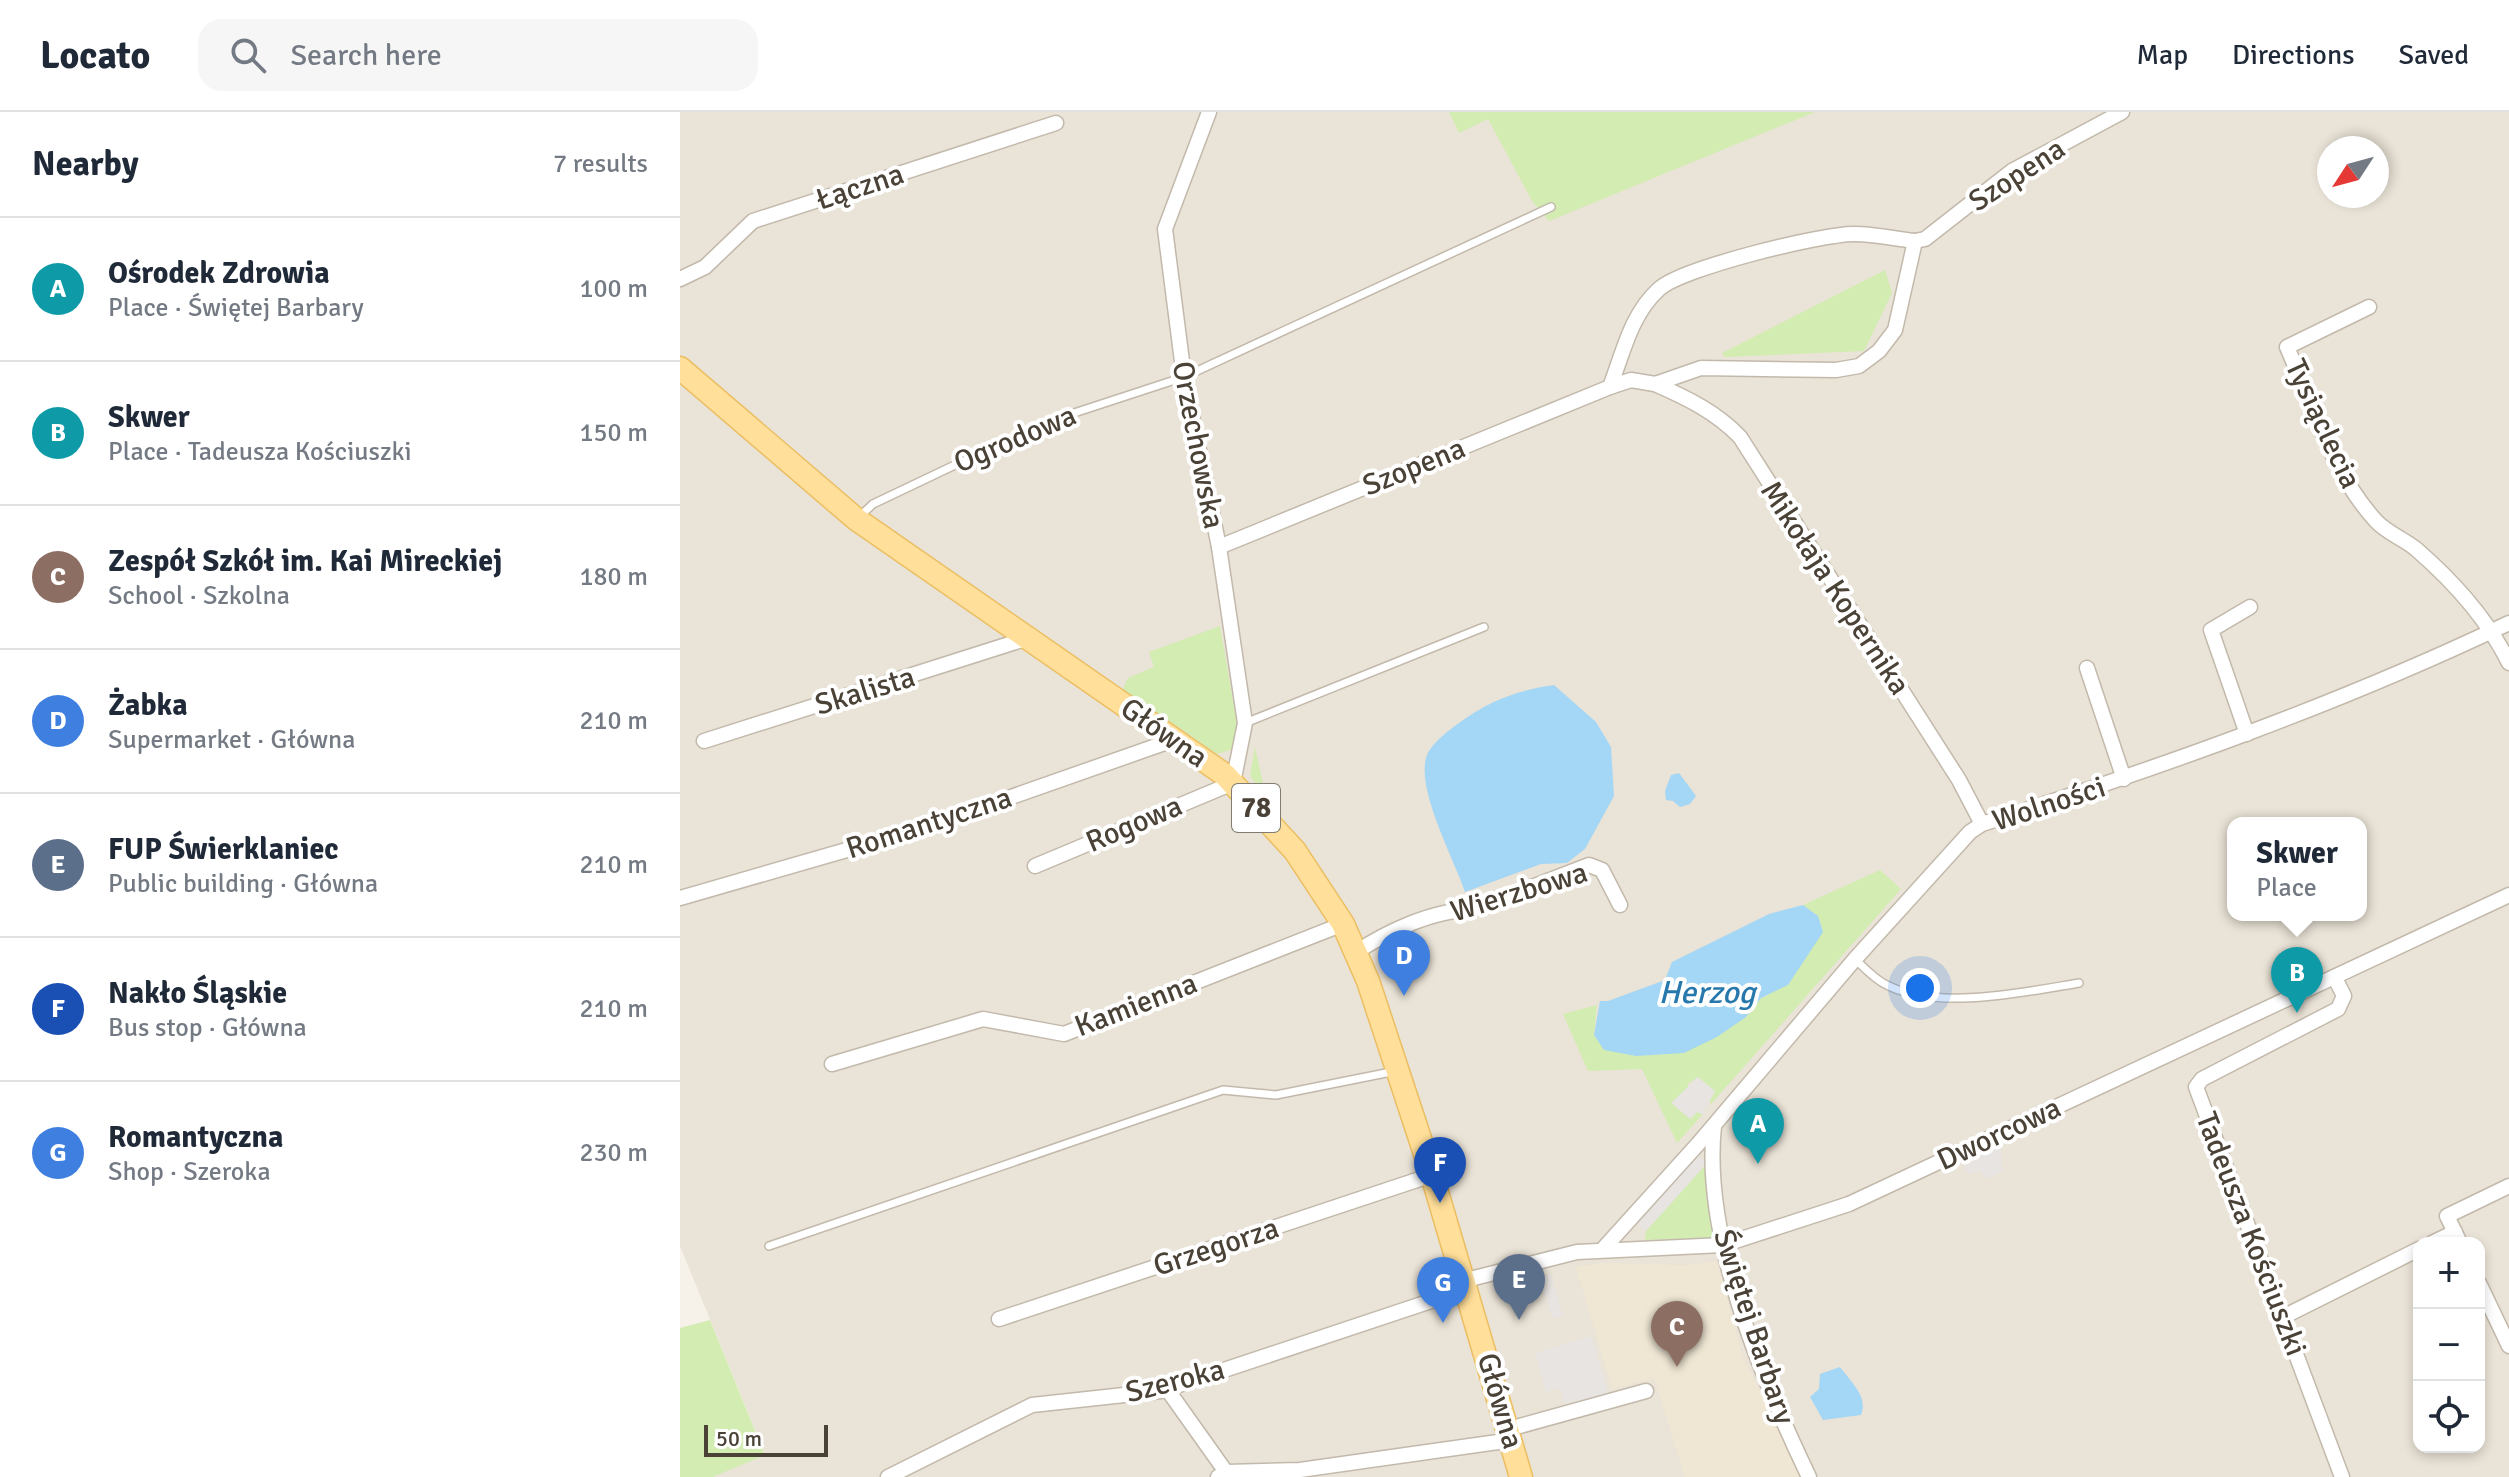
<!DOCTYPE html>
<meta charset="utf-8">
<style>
body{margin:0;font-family:Signika,sans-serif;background:#f6f6f7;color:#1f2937}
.controls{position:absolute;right:24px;bottom:24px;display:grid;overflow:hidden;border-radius:16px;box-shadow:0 4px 12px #0003}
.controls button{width:72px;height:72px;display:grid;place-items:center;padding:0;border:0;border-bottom:2px solid #e0e1e3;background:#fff;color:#1f2937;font:40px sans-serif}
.compass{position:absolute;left:1637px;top:24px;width:72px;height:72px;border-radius:50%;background:#fff;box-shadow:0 4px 12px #0003;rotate:234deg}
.scale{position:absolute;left:24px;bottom:20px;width:124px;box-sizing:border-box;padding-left:8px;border:4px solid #4a4237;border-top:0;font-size:22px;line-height:28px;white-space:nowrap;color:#4a4237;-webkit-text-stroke:6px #fff;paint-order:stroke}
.you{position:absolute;left:1240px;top:876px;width:28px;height:28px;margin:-20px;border:6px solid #fff;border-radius:50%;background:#1a73e8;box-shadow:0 0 0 12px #1a73e833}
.badge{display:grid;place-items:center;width:52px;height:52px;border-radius:50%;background:#111827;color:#fff;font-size:26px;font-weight:700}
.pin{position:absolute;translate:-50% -66px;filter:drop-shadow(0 2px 4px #0008)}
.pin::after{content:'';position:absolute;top:42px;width:28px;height:24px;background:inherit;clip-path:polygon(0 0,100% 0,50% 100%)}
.popup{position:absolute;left:1547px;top:705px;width:140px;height:104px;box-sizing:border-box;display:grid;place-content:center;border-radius:16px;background:#fff;filter:drop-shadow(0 2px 6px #0005);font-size:26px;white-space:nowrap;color:#747a83}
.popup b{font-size:30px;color:#1f2937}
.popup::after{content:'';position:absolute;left:50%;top:100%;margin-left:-16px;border:16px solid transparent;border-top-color:#fff}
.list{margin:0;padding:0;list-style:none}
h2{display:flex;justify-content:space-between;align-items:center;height:104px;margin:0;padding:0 32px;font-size:34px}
h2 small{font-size:26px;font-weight:400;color:#747a83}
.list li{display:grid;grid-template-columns:52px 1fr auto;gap:24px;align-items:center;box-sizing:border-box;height:144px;padding:0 32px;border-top:2px solid #e0e1e3}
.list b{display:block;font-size:30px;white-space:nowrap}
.list p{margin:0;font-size:26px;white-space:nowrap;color:#747a83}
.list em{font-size:26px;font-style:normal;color:#747a83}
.icon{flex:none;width:44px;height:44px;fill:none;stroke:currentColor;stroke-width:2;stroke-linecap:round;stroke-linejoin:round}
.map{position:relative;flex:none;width:1829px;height:1365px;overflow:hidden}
header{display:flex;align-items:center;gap:48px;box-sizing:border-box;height:112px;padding:0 40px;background:#fff;border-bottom:2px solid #e0e1e3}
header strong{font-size:38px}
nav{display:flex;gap:44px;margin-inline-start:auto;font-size:28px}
.search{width:560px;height:72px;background:#f6f6f7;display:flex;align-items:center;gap:20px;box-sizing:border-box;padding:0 28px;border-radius:24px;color:#747a83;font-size:30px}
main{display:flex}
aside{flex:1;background:#fff}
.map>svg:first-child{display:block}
.residential{fill:#eae3d7;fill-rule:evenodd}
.education{fill:#efe6d3}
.green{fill:#d3ecb1}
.parking{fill:#e7e4e1}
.water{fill:#a4d6f5}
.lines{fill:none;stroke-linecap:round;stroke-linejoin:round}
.lane-casing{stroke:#c2b9ab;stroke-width:10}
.street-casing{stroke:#c2b9ab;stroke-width:17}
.primary-casing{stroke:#ebbe62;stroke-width:25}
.lane{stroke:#fff;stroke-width:7}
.street{stroke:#fff;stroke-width:14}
.primary{stroke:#ffdf99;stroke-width:22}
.labels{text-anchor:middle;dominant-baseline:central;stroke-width:8;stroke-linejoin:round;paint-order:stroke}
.shield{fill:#fff;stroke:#807b73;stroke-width:2}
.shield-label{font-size:28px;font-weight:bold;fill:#4a4237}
.street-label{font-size:30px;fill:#4a4237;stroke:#fff}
.water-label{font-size:32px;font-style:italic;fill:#2778ac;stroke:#fff}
</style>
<header>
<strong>Locato</strong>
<div class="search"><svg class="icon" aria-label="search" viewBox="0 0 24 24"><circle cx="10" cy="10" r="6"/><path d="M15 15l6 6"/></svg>Search here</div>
<nav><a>Map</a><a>Directions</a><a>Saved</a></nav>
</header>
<main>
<aside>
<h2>Nearby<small>7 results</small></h2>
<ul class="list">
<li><span class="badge" style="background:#0f9aa8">A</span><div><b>Ośrodek Zdrowia</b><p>Place · Świętej Barbary</p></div><em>100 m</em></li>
<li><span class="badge" style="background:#0f9aa8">B</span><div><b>Skwer</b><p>Place · Tadeusza Kościuszki</p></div><em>150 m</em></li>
<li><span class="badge" style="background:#8d6e63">C</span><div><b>Zespół Szkół im. Kai Mireckiej</b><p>School · Szkolna</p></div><em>180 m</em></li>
<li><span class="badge" style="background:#3f7fe0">D</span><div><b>Żabka</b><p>Supermarket · Główna</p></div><em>210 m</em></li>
<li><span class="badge" style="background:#5c6f8a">E</span><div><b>FUP Świerklaniec</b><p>Public building · Główna</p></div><em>210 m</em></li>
<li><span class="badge" style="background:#1a4fb4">F</span><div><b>Nakło Śląskie</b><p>Bus stop · Główna</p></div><em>210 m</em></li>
<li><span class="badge" style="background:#3f7fe0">G</span><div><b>Romantyczna</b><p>Shop · Szeroka</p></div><em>230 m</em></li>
</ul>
</aside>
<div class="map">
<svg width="1829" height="1365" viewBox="0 0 1829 1365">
<rect width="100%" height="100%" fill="#f6f2ea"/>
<path class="residential" d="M 0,0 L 1829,0 L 1829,1365 L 33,1365 L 85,1342 L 0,1134 ZM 1649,36 L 1697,36 L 1697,84 L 1649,84 ZM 1553,711 L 1681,711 L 1681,803 L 1553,803 ZM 1739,1131 L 1799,1131 L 1799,1335 L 1739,1335 Z"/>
<path class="education" d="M 1037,1149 L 1063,1245 L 1123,1365 L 1005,1365 L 974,1266 L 932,1277 L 896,1155 L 920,1151 L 1006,1153 Z"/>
<g class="green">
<path d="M 769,0 L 1135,0 L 869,109 L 852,89 L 808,7 L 779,21 Z"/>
<path d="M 1205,158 L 1212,181 L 1184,239 L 1045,245 L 1042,241 Z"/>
<path d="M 540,514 L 559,624 L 554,637 L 537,642 L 443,577 L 448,566 L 474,555 L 469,540 Z"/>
<path d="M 575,635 L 586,685 L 570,664 Z"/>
<path d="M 1200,758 L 1221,777 L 1031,992 L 1018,965 L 1008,972 L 1010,1007 L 1017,1000 L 1023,1002 L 997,1031 L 962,957 L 908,959 L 883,902 L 917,893 L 914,923 L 1004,941 L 1066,905 L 1081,886 L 1087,884 L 1138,804 L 1123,793 Z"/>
<path d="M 1027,1051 L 1026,1085 L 1034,1125 L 965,1128 L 966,1119 Z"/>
<path d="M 30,1208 L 85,1343 L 33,1365 L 0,1365 L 0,1216 Z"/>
</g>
<g class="parking">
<path d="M 1018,965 L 1035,979 L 1023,1002 L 1017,1000 L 1010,1007 L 991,991 Z"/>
<path d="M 1321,1034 L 1322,1060 L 1305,1067 L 1300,1058 L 1289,1063 L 1283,1052 Z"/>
<path d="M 1018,1043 L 1027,1051 L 966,1119 L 957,1111 Z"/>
<path d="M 871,1162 L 883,1204 L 873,1207 L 860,1166 Z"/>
<path d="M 912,1224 L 928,1282 L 884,1292 L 880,1276 L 866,1280 L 855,1241 Z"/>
</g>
<g class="water">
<path d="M 874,573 L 916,610 L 931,635 L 934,684 L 905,737 L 887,751 L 861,752 L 785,780 C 774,747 737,679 746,646 C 750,632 768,619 779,611 C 809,589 838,578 874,573 Z"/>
<path d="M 999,661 L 1016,684 L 1010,692 L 1000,695 L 993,689 L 986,688 L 985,679 L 991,663 Z"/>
<path d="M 1123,793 L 1138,804 L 1143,820 L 1108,873 L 1081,886 L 1066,905 L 1037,925 L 1004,941 L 956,944 L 924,938 L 914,923 L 920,889 L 928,889 L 985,868 L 992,850 L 1089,802 Z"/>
<path d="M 1160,1255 C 1170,1269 1189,1285 1181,1303 L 1143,1308 L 1130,1285 L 1139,1277 L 1140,1262 Z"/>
</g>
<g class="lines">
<g class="lane-casing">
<g id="lane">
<path d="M 178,406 L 193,392 L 277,352 L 391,302 L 504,265 L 871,95"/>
<path d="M 565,611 L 804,515"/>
<path d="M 1175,847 C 1183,855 1193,865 1203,871 C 1253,900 1345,880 1399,871"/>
<path d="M 89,1134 L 543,978 L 596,983 L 716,959"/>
</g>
</g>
<g class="street-casing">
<g id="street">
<path d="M 0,167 L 25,155 L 73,109 L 376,11"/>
<path d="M 1689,195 L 1607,235 C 1633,294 1652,361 1696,409 C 1707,421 1724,427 1736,437 C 1773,469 1808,508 1829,551"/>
<path d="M 975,272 C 1007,286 1036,300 1060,325 L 1279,668 L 1302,712"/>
<path d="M 930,275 L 951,268 L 975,272 L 1021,256 L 1156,258 L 1179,254 L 1199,239 L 1215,218 L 1235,129"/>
<path d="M 539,435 L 930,275 C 943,241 951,202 979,177 C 1002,156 1141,122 1174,122 C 1194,122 1216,127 1235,129 L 1245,127 L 1332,59 L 1442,0"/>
<path d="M 1407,556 L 1444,667"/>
<path d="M 1567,622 L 1531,518 L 1570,495"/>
<path d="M 24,629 L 345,527"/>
<path d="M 355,754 L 553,671 L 565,611 L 539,435 L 504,265 L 485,117 L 529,0"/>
<path d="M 0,786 L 243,716 L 496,627"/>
<path d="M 675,841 C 706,820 755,797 792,798 L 909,753 L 922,758 L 940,793"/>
<path d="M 1655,866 L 1664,884 L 1658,897 L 1522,967 L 1516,975 L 1662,1365"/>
<path d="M 152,952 L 303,907 L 384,922 L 663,812"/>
<path d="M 1034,1014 C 1022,1124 1082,1267 1129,1365"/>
<path d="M 1752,1131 L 1775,1120"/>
<path d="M 1780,1131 L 1767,1104 L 1829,1074"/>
<path d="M 924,1136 L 1018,1032 L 1175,847 L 1290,720 L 1302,712 C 1482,655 1659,592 1829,511"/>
<path d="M 1799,1171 L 1829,1234"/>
<path d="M 1603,1205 L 1739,1137"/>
<path d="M 319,1207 L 752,1063"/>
<path d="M 487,1277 L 546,1360"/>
<path d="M 829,1317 L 966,1279"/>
<path d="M 208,1365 L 352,1293 L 481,1279 L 775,1181 L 794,1166 L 897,1140 L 1043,1133 L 1169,1092 L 1829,783"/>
<path d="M 538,1365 L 546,1360 L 620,1358 L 832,1328"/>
</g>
</g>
<g class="primary-casing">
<path id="primary" d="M 0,256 L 176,407 L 545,663 L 615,739 L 663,812 L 688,869 L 752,1063 L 841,1365"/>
</g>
<use href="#lane" class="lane"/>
<use href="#street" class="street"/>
<use href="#primary" class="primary"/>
</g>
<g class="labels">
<rect class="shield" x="552" y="672" width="48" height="48" rx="6"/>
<g class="shield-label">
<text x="576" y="696">78</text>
</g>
<g class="street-label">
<text transform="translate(1337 63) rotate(-33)">Szopena</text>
<text transform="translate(180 75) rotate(-18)">Łączna</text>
<text transform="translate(1643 312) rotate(65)">Tysiąclecia</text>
<text transform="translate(335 327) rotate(-23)">Ogrodowa</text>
<text transform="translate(518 333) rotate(79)">Orzechowska</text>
<text transform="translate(734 355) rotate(-22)">Szopena</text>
<text transform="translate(1155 476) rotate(57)">Mikołaja Kopernika</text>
<text transform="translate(185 579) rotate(-17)">Skalista</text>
<text transform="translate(484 621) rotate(35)">Główna</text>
<text transform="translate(1369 692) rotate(-18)">Wolności</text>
<text transform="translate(249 711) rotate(-18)">Romantyczna</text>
<text transform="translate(454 712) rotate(-23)">Rogowa</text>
<text transform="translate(839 780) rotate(-17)">Wierzbowa</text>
<text transform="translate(456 893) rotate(-21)">Kamienna</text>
<text transform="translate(1319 1022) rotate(-25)">Dworcowa</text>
<text transform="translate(1571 1122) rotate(69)">Tadeusza Kościuszki</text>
<text transform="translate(536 1135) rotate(-18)">Grzegorza</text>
<text transform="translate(1074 1215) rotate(72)">Świętej Barbary</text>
<text transform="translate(495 1269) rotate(-14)">Szeroka</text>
<text transform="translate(820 1289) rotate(74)">Główna</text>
</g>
<g class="water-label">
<text x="1027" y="880">Herzog</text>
</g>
</g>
</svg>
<div class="controls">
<button>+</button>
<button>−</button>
<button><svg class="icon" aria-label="locate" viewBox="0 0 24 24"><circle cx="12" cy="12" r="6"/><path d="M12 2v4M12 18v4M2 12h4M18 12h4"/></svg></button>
</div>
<svg class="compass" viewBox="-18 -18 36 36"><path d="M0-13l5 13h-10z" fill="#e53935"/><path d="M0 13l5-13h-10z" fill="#747a83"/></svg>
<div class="scale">50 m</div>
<div class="you"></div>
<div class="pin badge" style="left:1078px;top:1052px;background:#0f9aa8">A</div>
<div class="pin badge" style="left:1617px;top:901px;background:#0f9aa8">B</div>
<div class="popup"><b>Skwer</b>Place</div>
<div class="pin badge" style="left:997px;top:1255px;background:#8d6e63">C</div>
<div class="pin badge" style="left:724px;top:884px;background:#3f7fe0">D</div>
<div class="pin badge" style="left:839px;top:1208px;background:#5c6f8a">E</div>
<div class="pin badge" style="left:760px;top:1091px;background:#1a4fb4">F</div>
<div class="pin badge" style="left:763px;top:1211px;background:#3f7fe0">G</div>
</div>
</main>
